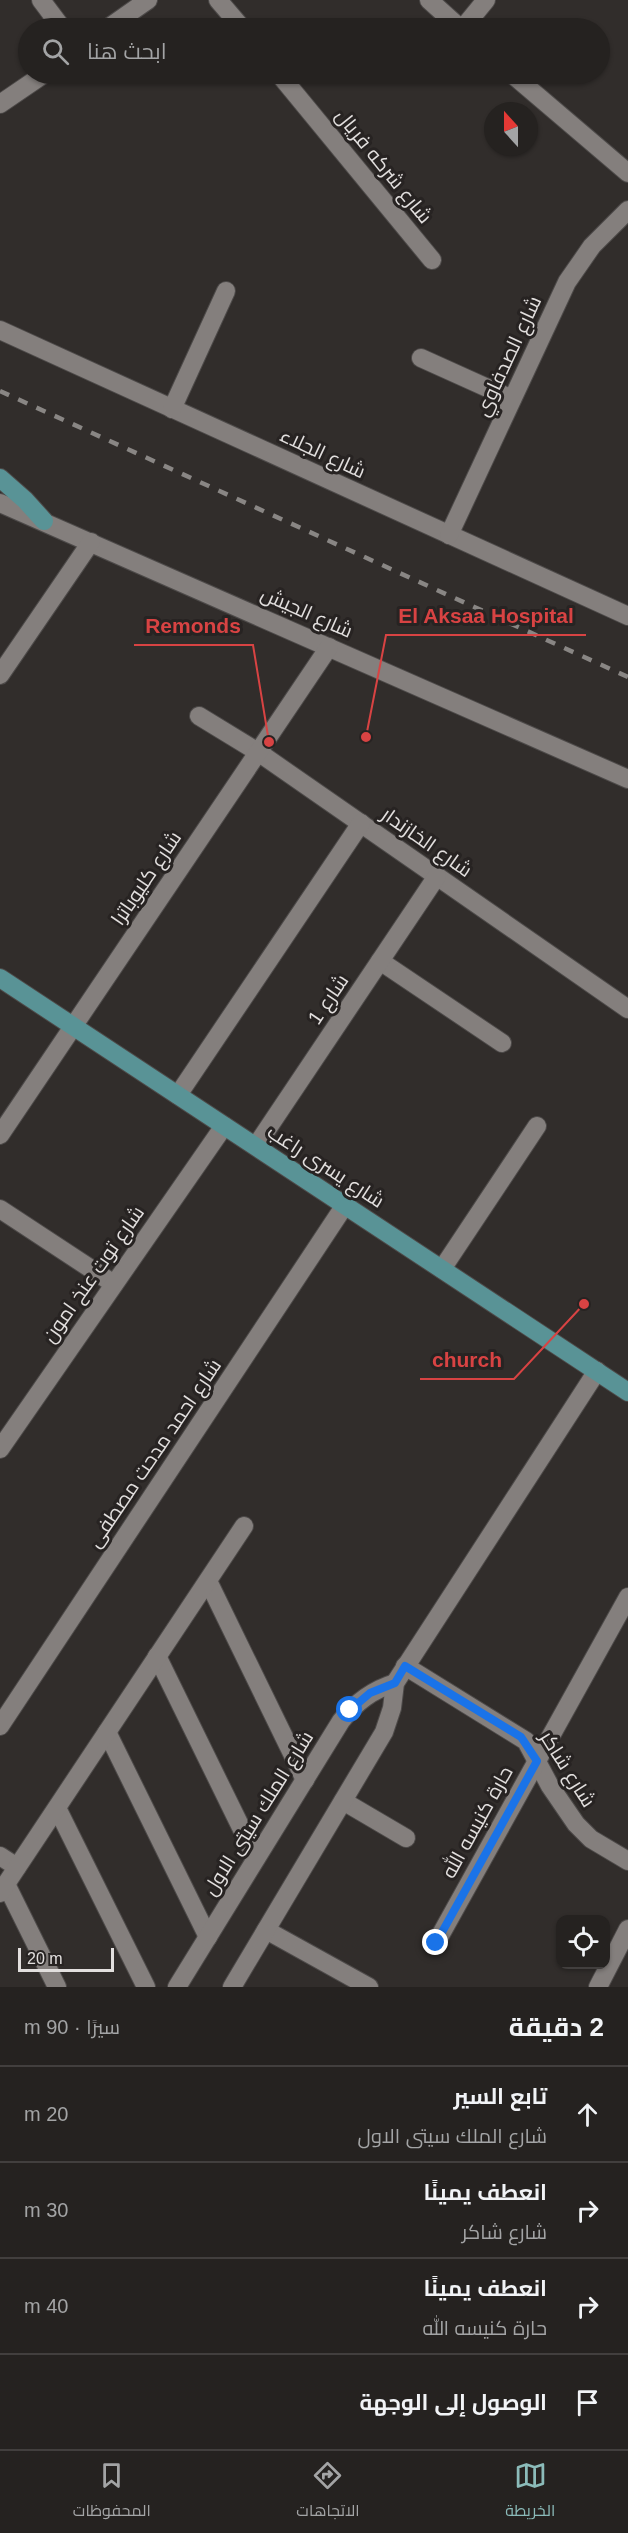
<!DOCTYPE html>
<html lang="ar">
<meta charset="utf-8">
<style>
body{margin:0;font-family:Helvetica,Cairo,sans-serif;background:#2d2a29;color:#f1f3f6;direction:rtl}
.controls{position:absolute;right:18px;bottom:18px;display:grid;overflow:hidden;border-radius:12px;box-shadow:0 2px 4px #0004}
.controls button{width:54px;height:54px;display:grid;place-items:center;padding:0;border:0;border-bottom:2px solid #423f3e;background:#252220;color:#f1f3f6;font:30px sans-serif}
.compass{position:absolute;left:484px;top:102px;width:54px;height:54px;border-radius:50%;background:#252220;box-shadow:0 2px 4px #0004;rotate:339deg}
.scale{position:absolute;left:18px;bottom:15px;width:96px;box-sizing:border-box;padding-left:6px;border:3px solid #e2dfde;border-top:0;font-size:16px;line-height:21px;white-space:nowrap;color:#e2dfde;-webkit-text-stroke:4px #272322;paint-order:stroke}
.stop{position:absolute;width:18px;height:18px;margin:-14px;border:4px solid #1a73e8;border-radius:50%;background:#fff}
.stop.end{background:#1a73e8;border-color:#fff;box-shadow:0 2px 6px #0008}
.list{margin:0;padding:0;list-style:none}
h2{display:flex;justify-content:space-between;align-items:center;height:78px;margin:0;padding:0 24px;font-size:26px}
h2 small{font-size:20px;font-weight:400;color:#a3a4a5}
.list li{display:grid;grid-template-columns:39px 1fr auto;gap:18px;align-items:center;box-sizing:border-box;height:96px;padding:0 24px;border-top:2px solid #423f3e}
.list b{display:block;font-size:22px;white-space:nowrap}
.list p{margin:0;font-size:20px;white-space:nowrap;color:#a3a4a5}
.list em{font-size:20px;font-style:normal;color:#a3a4a5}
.icon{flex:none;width:33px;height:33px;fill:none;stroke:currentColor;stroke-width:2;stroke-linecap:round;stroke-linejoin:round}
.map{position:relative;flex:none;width:628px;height:1987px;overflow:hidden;direction:ltr}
.search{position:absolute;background:#252220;box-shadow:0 2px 4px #0004;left:18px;right:18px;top:18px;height:66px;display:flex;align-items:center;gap:15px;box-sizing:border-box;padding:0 21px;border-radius:33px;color:#a3a4a5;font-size:22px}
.sheet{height:462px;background:#252220}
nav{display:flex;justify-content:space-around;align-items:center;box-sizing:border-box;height:84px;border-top:2px solid #423f3e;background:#252220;font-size:16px;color:#a3a4a5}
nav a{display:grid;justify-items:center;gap:3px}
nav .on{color:#8bbbb9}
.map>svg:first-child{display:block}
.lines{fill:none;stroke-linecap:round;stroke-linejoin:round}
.minor-casing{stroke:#4d4a49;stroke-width:20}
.major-casing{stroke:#4d4a49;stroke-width:20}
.minor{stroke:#847f7d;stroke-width:18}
.major{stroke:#599396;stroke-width:18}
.rail{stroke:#898684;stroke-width:4.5;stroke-dasharray:10 10;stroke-linecap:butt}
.route{stroke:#1a73e8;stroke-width:8}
.labels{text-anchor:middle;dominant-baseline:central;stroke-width:6;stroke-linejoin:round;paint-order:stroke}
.street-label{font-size:20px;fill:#e2dfde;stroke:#272322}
.leader{fill:none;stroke:#d84343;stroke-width:2}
.callout-dot{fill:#d84343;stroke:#272322;stroke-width:2}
.callout-label{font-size:21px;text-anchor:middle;font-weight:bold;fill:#d84343;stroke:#272322;stroke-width:6;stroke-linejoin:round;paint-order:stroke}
</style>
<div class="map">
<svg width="628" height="1987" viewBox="0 0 628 1987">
<rect width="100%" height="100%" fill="#312d2b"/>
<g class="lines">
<g class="minor-casing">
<g id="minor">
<path d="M 41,0 L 62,28"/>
<path d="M 218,0 L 242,28"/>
<path d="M 429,0 L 460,28"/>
<path d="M 108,28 L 148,0"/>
<path d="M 463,28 L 486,0"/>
<path d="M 279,74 L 432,260"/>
<path d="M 512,74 L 628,173"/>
<path d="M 0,104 L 44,74"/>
<path d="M 0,330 L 628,616"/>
<path d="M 421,358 L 512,399"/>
<path d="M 172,409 L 226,291"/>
<path d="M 0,503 L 628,779"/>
<path d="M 449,535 L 567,282 L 592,246 L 628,210"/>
<path d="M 0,675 L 91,542"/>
<path d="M 199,716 L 258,752 L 628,1009"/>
<path d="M 380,961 L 502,1043"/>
<path d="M 178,1095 L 361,823"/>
<path d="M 0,1135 L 329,647"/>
<path d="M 256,1146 L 437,876"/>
<path d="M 0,1209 L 114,1284"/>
<path d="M 442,1269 L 537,1126"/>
<path d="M 0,1449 L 224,1126"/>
<path d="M 208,1581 L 305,1780"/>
<path d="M 157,1656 L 256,1858"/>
<path d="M 405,1666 L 526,1741 L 550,1786 L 576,1824 L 591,1839 L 628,1861"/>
<path d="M 0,1726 L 345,1205"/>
<path d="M 107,1732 L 208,1937"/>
<path d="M 343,1801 L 406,1838"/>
<path d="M 57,1808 L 146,1987"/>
<path d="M 0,1856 L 17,1867"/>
<path d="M 6,1884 L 57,1987"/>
<path d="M 0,1893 L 244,1526"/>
<path d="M 266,1930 L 369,1987"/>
<path d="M 436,1943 L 628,1597"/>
<path d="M 177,1987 L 341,1721 C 356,1702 372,1690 395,1683"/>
<path d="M 232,1987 L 384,1732 L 392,1708 L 395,1683 L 597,1371"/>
<path d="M 598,1987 L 628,1929"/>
</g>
</g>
<g class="major-casing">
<g id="major">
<path d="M 0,478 L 25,500 L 44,521"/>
<path d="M 0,978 L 628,1392"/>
</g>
</g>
<use href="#minor" class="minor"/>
<use href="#major" class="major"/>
<path class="rail" d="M 0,391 L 628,677"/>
</g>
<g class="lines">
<path class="route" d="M 350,1710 L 370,1693 L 395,1683 L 405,1666 L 521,1737 L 537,1761 L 436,1943"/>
</g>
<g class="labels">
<g class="street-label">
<text transform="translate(384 166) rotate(51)">شارع شركه فريال</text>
<text transform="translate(508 356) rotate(-65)">شارع الصدفاوي</text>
<text transform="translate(323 453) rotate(25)">شارع الجلاء</text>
<text transform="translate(307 612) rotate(24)">شارع الجيش</text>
<text transform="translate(427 842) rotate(35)">شارع الخازندار</text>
<text transform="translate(146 878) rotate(-56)">شارع كليوباترا</text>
<text transform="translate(328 999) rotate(-56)">شارع 1</text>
<text transform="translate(326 1166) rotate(33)">شارع يسرى راغب</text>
<text transform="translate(93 1274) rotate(-55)">شارع توت عنخ امون</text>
<text transform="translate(154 1453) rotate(-56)">شارع احمد مدحت مصطفى</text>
<text transform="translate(568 1769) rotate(58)">شارع شاكر</text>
<text transform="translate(258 1813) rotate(-58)">شارع الملك سيتى الاول</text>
<text transform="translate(477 1822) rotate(-61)">حارة كنيسه الله</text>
</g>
</g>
<path class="leader" d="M366 737L386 635H586M269 742L253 645H134M584 1304L514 1379H420"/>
<g class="callout-dot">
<circle cx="366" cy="737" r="6"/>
<circle cx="269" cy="742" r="6"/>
<circle cx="584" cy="1304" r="6"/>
</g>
<g class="callout-label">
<text x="486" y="623">El Aksaa Hospital</text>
<text x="193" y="633">Remonds</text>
<text x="467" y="1367">church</text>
</g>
</svg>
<div class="controls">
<button><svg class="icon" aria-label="locate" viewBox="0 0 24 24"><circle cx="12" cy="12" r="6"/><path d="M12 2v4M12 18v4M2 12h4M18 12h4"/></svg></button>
</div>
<svg class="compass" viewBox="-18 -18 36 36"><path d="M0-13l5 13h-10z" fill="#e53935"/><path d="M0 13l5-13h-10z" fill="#a3a4a5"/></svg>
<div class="scale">20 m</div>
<div class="stop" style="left:350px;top:1710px"></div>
<div class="stop end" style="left:436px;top:1943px"></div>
<div class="search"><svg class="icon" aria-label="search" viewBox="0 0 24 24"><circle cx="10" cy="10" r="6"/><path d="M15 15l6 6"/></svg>ابحث هنا</div>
</div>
<section class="sheet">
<h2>2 دقيقة<small>سيرًا · 90 m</small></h2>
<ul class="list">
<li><svg class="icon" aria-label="ahead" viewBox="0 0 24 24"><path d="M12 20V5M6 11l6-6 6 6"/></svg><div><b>تابع السير</b><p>شارع الملك سيتى الاول</p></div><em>20 m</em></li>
<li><svg class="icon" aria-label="right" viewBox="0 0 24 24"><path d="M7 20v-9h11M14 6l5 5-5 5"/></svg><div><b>انعطف يمينًا</b><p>شارع شاكر</p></div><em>30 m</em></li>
<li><svg class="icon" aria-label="right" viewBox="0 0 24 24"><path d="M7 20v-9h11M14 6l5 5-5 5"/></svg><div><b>انعطف يمينًا</b><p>حارة كنيسه الله</p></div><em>40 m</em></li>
<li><svg class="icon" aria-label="arrive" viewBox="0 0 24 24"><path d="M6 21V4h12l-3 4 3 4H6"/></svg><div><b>الوصول إلى الوجهة</b></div></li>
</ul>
</section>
<nav>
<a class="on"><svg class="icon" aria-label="map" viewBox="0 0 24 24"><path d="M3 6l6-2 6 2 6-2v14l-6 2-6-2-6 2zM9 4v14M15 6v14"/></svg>الخريطة</a>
<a><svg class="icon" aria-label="directions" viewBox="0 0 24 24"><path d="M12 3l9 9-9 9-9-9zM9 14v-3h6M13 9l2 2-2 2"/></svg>الاتجاهات</a>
<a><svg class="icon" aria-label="saved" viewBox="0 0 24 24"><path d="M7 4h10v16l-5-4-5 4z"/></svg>المحفوظات</a>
</nav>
